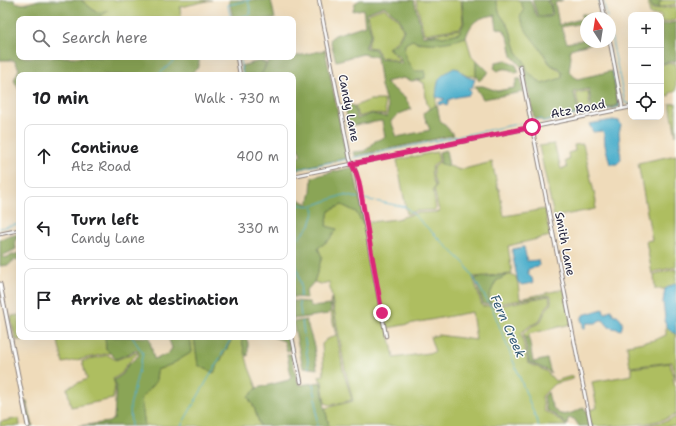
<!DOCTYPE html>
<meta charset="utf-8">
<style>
body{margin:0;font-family:"Shantell Sans",sans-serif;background:#f6f6f6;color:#202124}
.controls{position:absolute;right:12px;top:12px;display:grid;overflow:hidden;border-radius:8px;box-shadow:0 4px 16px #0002}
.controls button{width:36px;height:36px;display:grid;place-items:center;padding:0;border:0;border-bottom:1px solid #e0e0e0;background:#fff;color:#202124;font:20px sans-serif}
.compass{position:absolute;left:580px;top:12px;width:36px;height:36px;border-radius:50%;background:#fff;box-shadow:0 4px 16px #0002;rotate:348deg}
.stop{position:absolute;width:12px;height:12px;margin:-9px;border:3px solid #db2777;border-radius:50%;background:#fff}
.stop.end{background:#db2777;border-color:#fff;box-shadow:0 1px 4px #0008}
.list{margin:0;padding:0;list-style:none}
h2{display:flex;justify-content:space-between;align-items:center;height:52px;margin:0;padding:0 16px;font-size:17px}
h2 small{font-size:13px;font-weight:400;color:#757577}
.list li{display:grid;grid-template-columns:26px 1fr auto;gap:12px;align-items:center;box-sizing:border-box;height:64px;margin:0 8px 8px;padding:0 8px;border:1px solid #e0e0e0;border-radius:8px}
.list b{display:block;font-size:15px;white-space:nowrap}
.list p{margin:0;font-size:13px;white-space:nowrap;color:#757577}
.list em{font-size:13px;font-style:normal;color:#757577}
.icon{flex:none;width:22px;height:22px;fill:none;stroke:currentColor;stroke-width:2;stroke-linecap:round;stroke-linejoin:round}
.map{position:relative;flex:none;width:676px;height:426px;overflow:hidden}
.search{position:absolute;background:#fff;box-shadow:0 4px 16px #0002;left:16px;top:16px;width:280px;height:44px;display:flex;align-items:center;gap:10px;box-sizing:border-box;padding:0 14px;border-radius:8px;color:#757577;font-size:15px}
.panel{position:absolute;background:#fff;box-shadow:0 4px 16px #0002;left:16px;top:72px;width:280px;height:268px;border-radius:8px}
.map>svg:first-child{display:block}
.green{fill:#aebe61;stroke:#68704e;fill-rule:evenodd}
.forest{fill:#8aa557;stroke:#566449;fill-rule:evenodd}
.water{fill:#4caecb;stroke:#376883}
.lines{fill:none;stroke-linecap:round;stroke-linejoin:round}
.stream{stroke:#4caecb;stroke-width:1}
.minor-casing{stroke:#887e7a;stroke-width:4.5}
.tertiary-casing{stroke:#887e7a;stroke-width:5}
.minor{stroke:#fff;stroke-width:2.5}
.tertiary{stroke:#fff;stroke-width:3}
.route{stroke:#db2777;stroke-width:5}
.labels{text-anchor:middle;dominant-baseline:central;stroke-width:3;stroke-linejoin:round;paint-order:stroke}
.street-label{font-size:12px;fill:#22223b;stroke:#fdfcf7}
.water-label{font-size:13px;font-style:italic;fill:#335a75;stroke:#fdfcf7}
</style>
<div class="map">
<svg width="676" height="426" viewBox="0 0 676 426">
<rect width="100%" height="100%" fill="#fdfcf7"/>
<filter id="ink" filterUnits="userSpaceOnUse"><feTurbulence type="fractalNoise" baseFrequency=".025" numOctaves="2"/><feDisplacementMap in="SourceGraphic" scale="8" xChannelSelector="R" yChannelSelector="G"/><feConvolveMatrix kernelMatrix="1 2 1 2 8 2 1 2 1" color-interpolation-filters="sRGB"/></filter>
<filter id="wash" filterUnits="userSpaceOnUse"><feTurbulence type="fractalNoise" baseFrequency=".012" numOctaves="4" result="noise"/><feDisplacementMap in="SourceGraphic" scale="16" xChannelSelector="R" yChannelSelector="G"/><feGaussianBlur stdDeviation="0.9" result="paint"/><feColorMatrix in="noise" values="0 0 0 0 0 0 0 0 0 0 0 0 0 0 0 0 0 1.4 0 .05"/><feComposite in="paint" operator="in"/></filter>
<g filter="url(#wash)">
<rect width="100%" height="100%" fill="#efdbba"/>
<g class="green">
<path d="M 81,0 L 212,0 L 180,7 L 181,19 L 96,19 L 107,11 L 96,12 Z"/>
<path d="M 416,0 L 461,0 L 463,23 L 460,28 L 424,34 Z"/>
<path d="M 496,0 L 519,0 C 531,20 536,44 549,63 C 552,67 558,68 562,72 L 562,78 L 542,84 L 528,72 L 524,61 L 517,52 L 509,27 L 500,14 Z"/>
<path d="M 647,0 L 649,0 L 652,10 L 676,6 L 676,20 L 661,23 L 661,15 L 650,15 Z"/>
<path d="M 663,0 L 676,0 L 676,4 L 658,8 L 660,2 Z"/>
<path d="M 384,8 L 398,19 L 403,30 L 397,41 L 388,48 L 399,59 L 400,62 L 385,57 L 381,58 L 376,48 L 367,47 L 372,33 L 368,14 Z"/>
<path d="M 461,29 L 459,33 L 443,37 L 435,35 L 427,35 Z"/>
<path d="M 466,37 L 472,57 L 476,61 L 476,76 L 467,76 L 462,73 L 437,92 L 435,107 L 430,109 L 427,104 L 424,83 L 417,80 L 425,78 C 417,73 405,65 404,54 C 403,51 405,47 405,44 L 412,40 L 419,43 L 461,38 Z"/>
<path d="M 676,63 L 676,91 L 670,93 L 669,96 L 661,98 L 661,64 Z"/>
<path d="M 617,89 L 620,107 L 568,117 L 583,112 L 579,109 L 576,93 L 588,91 L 590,111 L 592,112 L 619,106 Z"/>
<path d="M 370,100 L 384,100 L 386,115 L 372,113 L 358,117 L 355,106 Z"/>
<path d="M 676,103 L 676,136 L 670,104 Z"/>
<path d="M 554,144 L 561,169 L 567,168 L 565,161 L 569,160 L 568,153 L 575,151 L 574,145 L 583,144 L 596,201 L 595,209 L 554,217 L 539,146 Z"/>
<path d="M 437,153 L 439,161 C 427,167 432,176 435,187 L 433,190 L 436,209 L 435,210 L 416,211 L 407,214 L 397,160 L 437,152 Z"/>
<path d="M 676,155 L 676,267 L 653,272 L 652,274 L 646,241 L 652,240 L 638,163 Z"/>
<path d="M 439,162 L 460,170 L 492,162 L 498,189 L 499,189 L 504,216 L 545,209 L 550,236 L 508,246 L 512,274 L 473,277 L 482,306 L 498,306 L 549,296 L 550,303 L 545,309 L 539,322 L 531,325 L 521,333 L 528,363 L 546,371 L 555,381 L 572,376 L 573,379 L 554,384 L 542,396 L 544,411 L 554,416 L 567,426 L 329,426 L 325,408 L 353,401 L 345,369 L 329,282 L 321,284 L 314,282 L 322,257 L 318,248 L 329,240 L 337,229 L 326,226 L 329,211 L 342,205 L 356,212 L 362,223 L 397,219 L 416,213 L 440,212 C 436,204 437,198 434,190 L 436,187 L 433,175 L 433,168 ZM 472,312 L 476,340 L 438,335 L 430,337 L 435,352 L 394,358 L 388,328 Z"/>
<path d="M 676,269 L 676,283 L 665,289 L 655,289 L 654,274 Z"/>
<path d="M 508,275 L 513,275 L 516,277 L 518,284 L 520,299 L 564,289 L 571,324 L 529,334 L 529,338 L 524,337 L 523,334 L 532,326 L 540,323 L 546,310 L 551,304 L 551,296 L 549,295 L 498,304 L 491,304 L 489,296 L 496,281 Z"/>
<path d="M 331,298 L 343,370 L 352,400 L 331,405 L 325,403 L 322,381 L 320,380 L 319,376 L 324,375 L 322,344 L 326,340 L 336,335 L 331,313 L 333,310 L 330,303 Z"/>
<path d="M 19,315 L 19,337 L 51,337 L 28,340 L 16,340 L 11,321 L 12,316 Z"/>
<path d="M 666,326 L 676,335 L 676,381 L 672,362 L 630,367 L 627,345 L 655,340 L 666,335 Z"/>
<path d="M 57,337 L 105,337 L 106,349 L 110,353 L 63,363 Z"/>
<path d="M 190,337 L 194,337 L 198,365 L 214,373 L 233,337 L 241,337 L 249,368 L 257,388 L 248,397 L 254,407 L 260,426 L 145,426 L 141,399 L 156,381 L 157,370 L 172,364 L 192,352 Z"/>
<path d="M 137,352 L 137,354 L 126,365 L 122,373 L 113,379 L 115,385 L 113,399 L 71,407 L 67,388 L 87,379 L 82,361 L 108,355 L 116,360 Z"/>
<path d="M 670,363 L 676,392 L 676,415 C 651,426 619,426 592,426 L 585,411 L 597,408 L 592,382 L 632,375 L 632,368 Z"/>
<path d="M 676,417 L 676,426 L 641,426 L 667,421 Z"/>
<path d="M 19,418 L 20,426 L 0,426 L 0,422 Z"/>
</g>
<g class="forest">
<path d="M 0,0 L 14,0 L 15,2 L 23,4 L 40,0 L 81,0 L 96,12 L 108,11 L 96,19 L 19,19 L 19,57 L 199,57 L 199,67 L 191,73 L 191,75 L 19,75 L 19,90 L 14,80 L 19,69 L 14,60 L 0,60 Z"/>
<path d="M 229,0 L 271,0 L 275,19 L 233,19 Z"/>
<path d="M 360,0 L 414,0 L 423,36 L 435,35 L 443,37 L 459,33 L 464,23 L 462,0 L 496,0 L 500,14 L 509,27 L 517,52 L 524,61 L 528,72 L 542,84 L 562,78 L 562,72 L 559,68 L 551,65 L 544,54 L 527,32 L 520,17 L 524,9 L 519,0 L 530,0 L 537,17 L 549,17 L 553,14 L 551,4 L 547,0 L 563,0 L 555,3 L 559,25 L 581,19 L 582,14 L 600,15 L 596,18 L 586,18 L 586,26 L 583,28 L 583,23 L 561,27 L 567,43 L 586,39 L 586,42 L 597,42 L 570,49 L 571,57 L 569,72 L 577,79 L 612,71 L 618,105 L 592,111 L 589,89 L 574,92 L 578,110 L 582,112 L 547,122 L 534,118 L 527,85 L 525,71 L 512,56 L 509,41 L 504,30 L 497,28 L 495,15 C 478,18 472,20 466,37 C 450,43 428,46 412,40 L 405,44 C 403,57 407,61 414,71 L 425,71 L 425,78 L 412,81 L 403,78 L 385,82 L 405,98 L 412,109 L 399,114 L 391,121 L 397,137 L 430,130 L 423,113 L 437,105 L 440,120 L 454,135 L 355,156 L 353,152 L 364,151 L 370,147 L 375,141 L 385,137 L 382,121 L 347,126 L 346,104 L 354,106 L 357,119 L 372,114 L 387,117 L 388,108 L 381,86 L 377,57 L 363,54 L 336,61 L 330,39 L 335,35 L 365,25 L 363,9 L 353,11 L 355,3 ZM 384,6 L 399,18 L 404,30 L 398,42 L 389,48 L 400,58 L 402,64 L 384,58 L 381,60 L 375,49 L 365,48 L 371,33 L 366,13 Z"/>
<path d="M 532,0 L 546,0 L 550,5 L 552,13 L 549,16 L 538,16 Z"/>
<path d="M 650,0 L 663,0 L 660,2 L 658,8 L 652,8 Z"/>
<path d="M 676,22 L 676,61 L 662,63 L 661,25 Z"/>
<path d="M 325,50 L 347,158 L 313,165 L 294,171 L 293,170 L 293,161 L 296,162 L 293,158 L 293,151 L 298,157 L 301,155 L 294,138 L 293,138 L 293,123 L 295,120 L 293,117 L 293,75 L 261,75 L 269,60 L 293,57 Z"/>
<path d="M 506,60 L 516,65 L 519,72 L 515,73 C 510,69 504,67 498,71 L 494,68 L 496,62 Z"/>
<path d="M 260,61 L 266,63 L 263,72 L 259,75 L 243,75 L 241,66 Z"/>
<path d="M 476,61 L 479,62 L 489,72 L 479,81 L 476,76 Z"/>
<path d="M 517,79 L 521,79 L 523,92 L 483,99 L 475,86 L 483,86 L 497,91 L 514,88 Z"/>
<path d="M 446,150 L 449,166 L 441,164 L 439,152 Z"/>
<path d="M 353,167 L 365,222 L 362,223 L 356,212 L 342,205 L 329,211 L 326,226 L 337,229 L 329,240 L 318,248 L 322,257 L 314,282 L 306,291 L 307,298 L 293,297 L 293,191 L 294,197 L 308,204 L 311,192 L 312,177 Z"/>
<path d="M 19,234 L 19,238 L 15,240 L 16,249 L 2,256 L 4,258 L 19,253 L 19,259 L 13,261 L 9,265 L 0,266 L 0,239 Z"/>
<path d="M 508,275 L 496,281 L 489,296 L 491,304 L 483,304 L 475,278 Z"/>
<path d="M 293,301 L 309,302 L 311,307 L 330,305 L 331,310 L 328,314 L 293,319 Z"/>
<path d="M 306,320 L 314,346 L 317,369 L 303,367 L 293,322 Z"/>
<path d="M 105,337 L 149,337 L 154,359 L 168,354 L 172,348 L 168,337 L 190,337 L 192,352 L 172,364 L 157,370 L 156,381 L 141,399 L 145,426 L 78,426 L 109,422 L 114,419 L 116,385 L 114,380 L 123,374 L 127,366 L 139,355 L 137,350 L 116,359 L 106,349 Z"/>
<path d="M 194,337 L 233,337 L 214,373 L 198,365 Z"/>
<path d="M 241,337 L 246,337 L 248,343 L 248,356 L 245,354 Z"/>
<path d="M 273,337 L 288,337 L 291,350 L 287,351 L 284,341 Z"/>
<path d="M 524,337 L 529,338 L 533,362 L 547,359 L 551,374 L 547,370 L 529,362 Z"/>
<path d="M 287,354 L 291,354 L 297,380 L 300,385 L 321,382 L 325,408 L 329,426 L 260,426 L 254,407 L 248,397 L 257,388 L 289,380 L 291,376 Z"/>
<path d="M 548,392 C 553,418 563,419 584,407 L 592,426 L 579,426 L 574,419 L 570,418 L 568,419 L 567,425 L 555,415 L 546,410 L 544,396 Z"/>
<path d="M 25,401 L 27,402 L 33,426 L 31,426 Z"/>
</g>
<g class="water">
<path d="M 454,68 L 459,69 C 463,75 467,78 475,79 L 472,88 L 468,88 L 471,92 L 469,95 C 462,96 455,97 448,100 L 448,104 L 446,105 L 445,103 L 439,105 L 438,103 L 445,99 L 436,97 C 438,78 437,78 454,68 Z"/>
<path d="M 613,120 L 619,121 L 621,125 L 619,132 L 621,160 L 617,164 L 610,164 L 605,145 L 604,133 L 602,131 L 593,132 L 589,124 Z"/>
<path d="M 524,247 L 527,261 L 538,260 L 539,265 L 538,267 L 528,269 L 528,274 L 532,278 L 533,283 L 522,285 L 518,282 L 512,252 L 513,249 Z"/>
<path d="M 676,283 L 676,335 L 666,326 L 663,302 L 665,289 Z"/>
<path d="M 603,309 L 604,313 L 607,313 L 608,311 L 611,310 L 614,315 L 617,315 C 622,319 624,323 621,330 L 609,327 L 603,320 L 600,320 L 596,323 L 587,323 L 585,328 L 583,329 L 583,323 L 581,320 L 583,315 Z"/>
</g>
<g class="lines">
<g class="stream">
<path d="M 599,0 L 602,18"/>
<path d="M 603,0 L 607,17"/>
<path d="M 228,5 L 250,0"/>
<path d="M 228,6 L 231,19"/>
<path d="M 234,19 L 251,14 L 248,0"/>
<path d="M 610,31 L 625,103 L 631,104"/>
<path d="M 607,42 L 607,44"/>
<path d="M 239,57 L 243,75"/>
<path d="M 158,75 L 178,57"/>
<path d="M 534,120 L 541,119 L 543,122 L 584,113 L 614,109 L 620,105 L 609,49"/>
<path d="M 353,158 L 527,122"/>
<path d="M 293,170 L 348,159"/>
<path d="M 364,199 L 406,207 L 465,264 L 493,310 L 539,426"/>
<path d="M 293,204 L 312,206 L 343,195 L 358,198"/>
<path d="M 0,228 L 19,224"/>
<path d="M 293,245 L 310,225 L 315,210 L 312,206"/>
<path d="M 293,249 L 301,286 L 300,297"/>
<path d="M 299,302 L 301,316"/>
<path d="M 302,321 L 309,368"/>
<path d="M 313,384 L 316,398 L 317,426"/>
<path d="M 131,426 L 130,406 L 143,353 L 132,337"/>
<path d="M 181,426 L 232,337"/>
</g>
</g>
</g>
<g filter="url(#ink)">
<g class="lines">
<g class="minor-casing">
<g id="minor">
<path d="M 319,0 L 350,159 L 356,173 L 359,193 L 386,336"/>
<path d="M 601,0 L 605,18"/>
<path d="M 610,42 L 622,105 L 622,109"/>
<path d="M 237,57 L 240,75"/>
<path d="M 520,66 L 591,426"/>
<path d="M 293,176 L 631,107"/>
<path d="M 0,234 L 19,230"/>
<path d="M 292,337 L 301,382"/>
</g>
</g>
<g class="tertiary-casing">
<path id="tertiary" d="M 0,284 L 28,426"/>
</g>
<use href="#minor" class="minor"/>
<use href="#tertiary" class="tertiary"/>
</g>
</g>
<g class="lines" filter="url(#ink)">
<path class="route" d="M 382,313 L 359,182 L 356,173 L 352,164 L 532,127"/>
</g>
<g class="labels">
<g class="street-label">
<text transform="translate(349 108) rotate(79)">Candy Lane</text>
<text transform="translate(578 109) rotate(-11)">Atz Road</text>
<text transform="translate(565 244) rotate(79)">Smith Lane</text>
</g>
<g class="water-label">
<text transform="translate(508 326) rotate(66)">Fern Creek</text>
</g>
</g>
</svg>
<div class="controls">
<button>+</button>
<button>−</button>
<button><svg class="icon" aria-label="locate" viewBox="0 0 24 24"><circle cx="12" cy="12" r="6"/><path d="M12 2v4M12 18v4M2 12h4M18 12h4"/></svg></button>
</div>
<svg class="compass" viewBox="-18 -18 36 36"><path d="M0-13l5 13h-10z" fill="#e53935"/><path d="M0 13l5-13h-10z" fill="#757577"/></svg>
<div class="stop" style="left:532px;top:127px"></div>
<div class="stop end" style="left:382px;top:313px"></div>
<div class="search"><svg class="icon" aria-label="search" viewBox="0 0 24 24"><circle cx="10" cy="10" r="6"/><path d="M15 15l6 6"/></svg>Search here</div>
<section class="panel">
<h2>10 min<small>Walk · 730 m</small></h2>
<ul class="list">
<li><svg class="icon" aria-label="ahead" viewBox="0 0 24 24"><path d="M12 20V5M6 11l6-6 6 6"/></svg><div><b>Continue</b><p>Atz Road</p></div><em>400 m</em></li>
<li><svg class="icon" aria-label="left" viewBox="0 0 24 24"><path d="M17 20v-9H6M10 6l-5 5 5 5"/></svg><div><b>Turn left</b><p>Candy Lane</p></div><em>330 m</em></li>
<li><svg class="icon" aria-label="arrive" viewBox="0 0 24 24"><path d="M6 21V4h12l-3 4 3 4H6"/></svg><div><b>Arrive at destination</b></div></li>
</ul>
</section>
</div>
